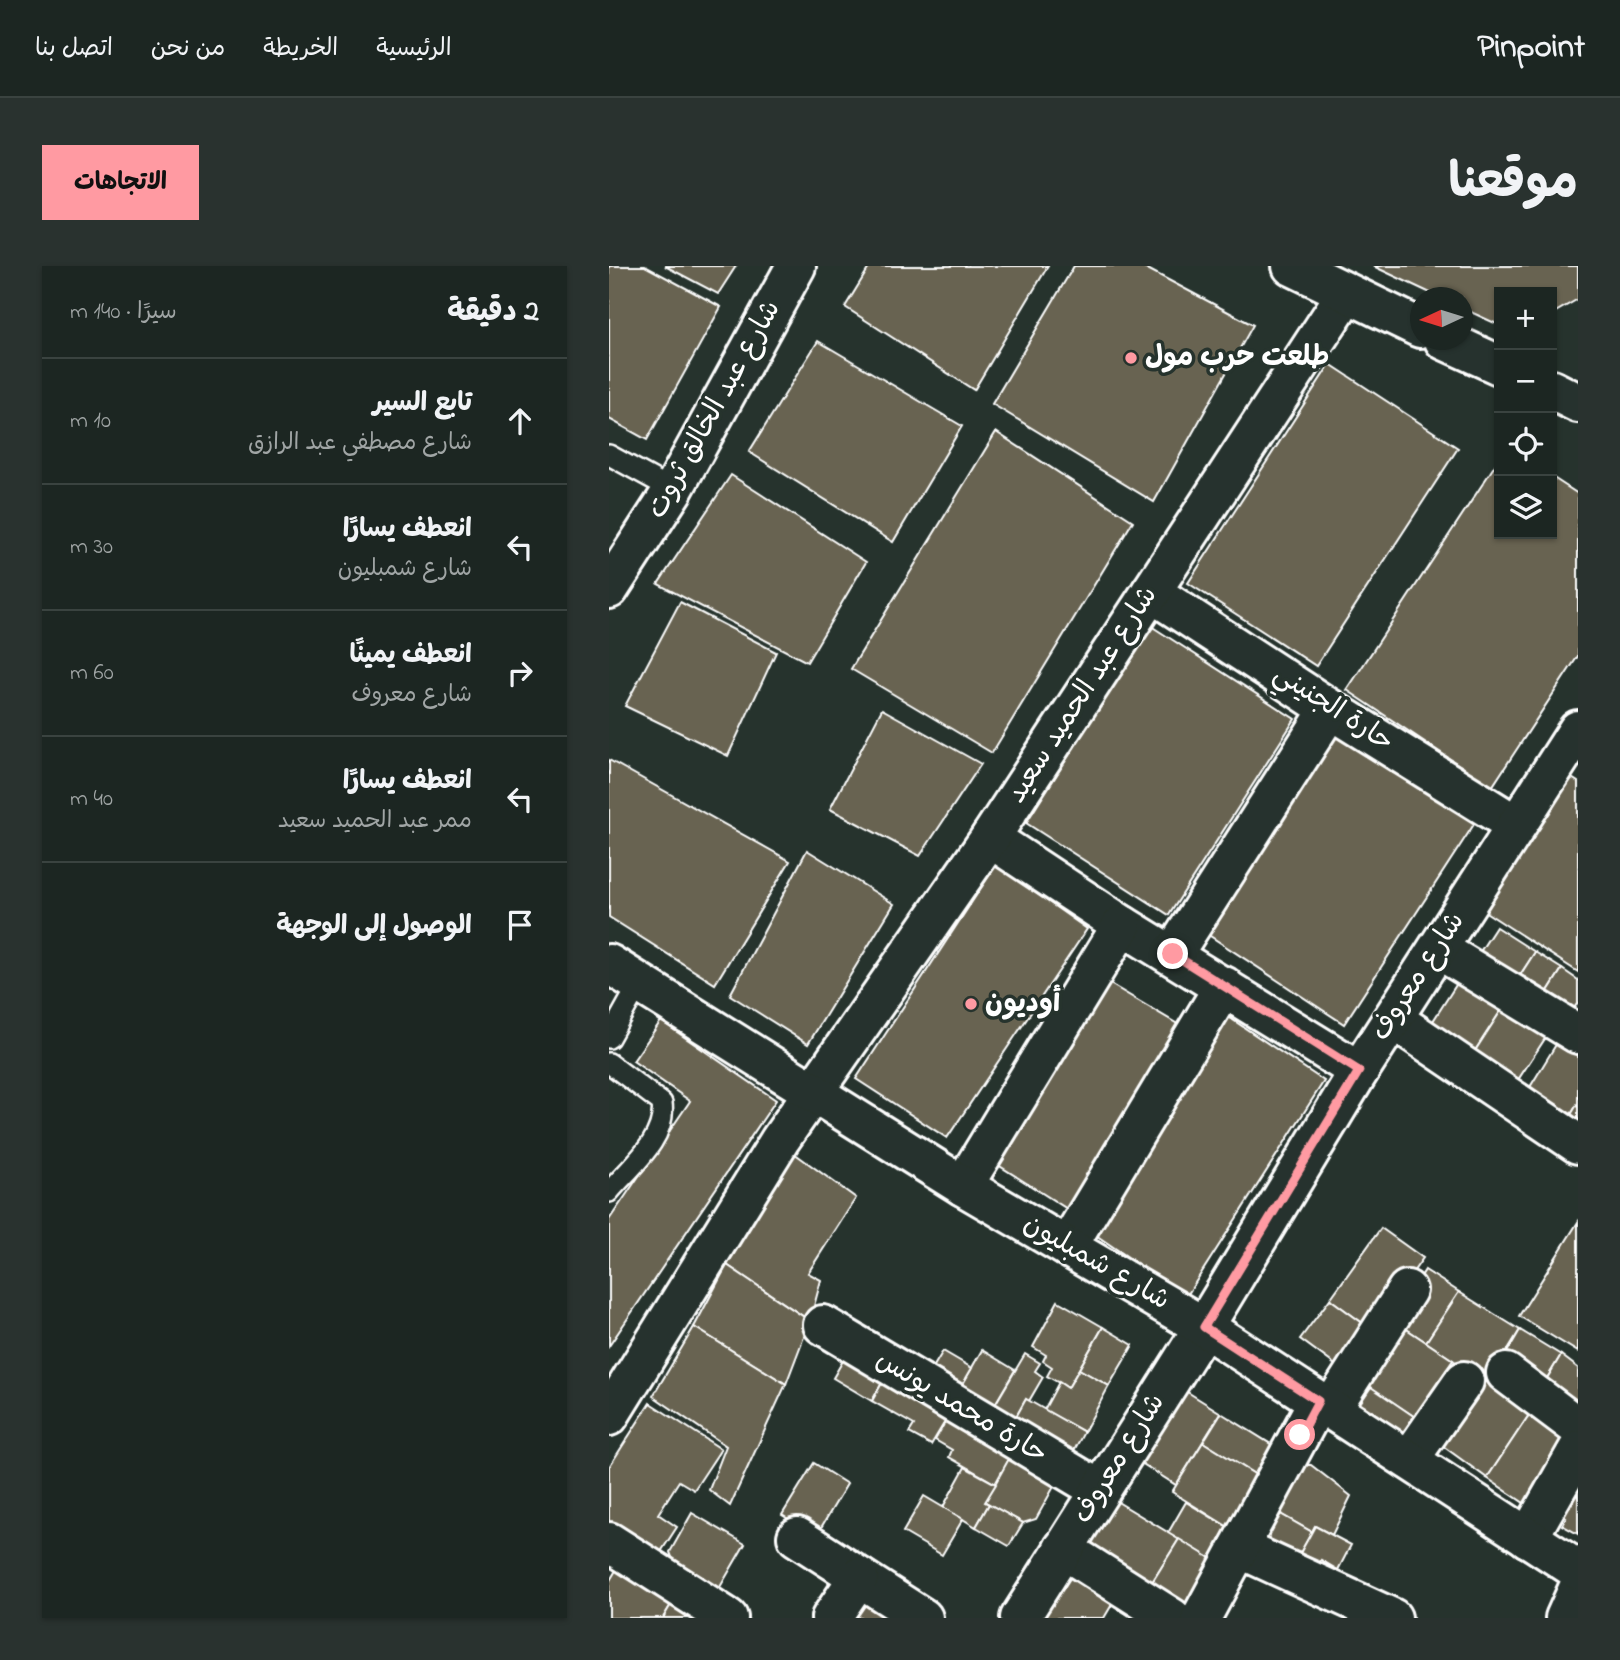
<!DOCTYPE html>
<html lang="ar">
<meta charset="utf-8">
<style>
body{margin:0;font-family:"Indie Flower","Playpen Sans Arabic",sans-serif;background:#29322f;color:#f1f3f6;direction:rtl}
.controls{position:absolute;right:21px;top:21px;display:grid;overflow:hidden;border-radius:0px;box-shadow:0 2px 5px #0004}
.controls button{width:63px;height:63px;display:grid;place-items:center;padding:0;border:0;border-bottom:2px solid #3a4340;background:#1c2622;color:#f1f3f6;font:35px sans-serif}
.compass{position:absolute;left:801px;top:21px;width:63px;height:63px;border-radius:50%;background:#1c2622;box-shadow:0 2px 5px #0004;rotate:266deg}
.stop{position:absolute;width:21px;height:21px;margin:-16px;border:5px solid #ff9aa2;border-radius:50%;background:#fff}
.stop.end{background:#ff9aa2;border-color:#fff;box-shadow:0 2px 7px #0008}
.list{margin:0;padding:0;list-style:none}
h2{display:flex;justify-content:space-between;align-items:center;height:91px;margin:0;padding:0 28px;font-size:30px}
h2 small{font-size:23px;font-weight:400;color:#a0a5a5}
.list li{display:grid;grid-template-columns:46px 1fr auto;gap:21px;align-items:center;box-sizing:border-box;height:126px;padding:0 28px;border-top:2px solid #3a4340}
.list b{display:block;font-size:26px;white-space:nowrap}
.list p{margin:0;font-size:23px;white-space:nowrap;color:#a0a5a5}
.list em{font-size:23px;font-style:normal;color:#a0a5a5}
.icon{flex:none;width:38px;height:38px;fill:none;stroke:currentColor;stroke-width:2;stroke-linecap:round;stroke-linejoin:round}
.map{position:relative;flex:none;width:969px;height:1352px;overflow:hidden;direction:ltr;border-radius:0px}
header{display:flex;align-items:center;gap:42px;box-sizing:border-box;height:98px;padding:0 35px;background:#1c2622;border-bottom:2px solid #3a4340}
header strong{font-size:33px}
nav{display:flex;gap:38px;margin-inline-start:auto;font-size:24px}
.intro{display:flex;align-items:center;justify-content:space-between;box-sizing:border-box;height:168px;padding:0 42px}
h1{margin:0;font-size:49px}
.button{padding:18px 32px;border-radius:0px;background:#ff9aa2;color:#111;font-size:24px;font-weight:700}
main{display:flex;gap:42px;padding:0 42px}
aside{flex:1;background:#1c2622;border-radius:0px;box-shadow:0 2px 5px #0004}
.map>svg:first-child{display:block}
.building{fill:#686451;stroke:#fff;stroke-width:2}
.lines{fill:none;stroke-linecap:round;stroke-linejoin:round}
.lane-casing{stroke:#fff;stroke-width:24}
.street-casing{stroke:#fff;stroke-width:44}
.secondary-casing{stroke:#fff;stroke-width:44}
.lane{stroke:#26332d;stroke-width:19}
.street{stroke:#26332d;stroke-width:38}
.secondary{stroke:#26332d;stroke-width:38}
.route{stroke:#ff9aa2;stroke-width:9}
.poi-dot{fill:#ff9aa2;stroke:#26332d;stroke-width:2.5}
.labels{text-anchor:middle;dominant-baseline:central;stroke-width:7;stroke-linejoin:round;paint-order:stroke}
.poi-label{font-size:28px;font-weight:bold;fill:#fff;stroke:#26332d;text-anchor:start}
.street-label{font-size:28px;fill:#fff;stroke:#26332d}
</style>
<header>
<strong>Pinpoint</strong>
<nav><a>الرئيسية</a><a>الخريطة</a><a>من نحن</a><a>اتصل بنا</a></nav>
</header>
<div class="intro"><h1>موقعنا</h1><a class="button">الاتجاهات</a></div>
<main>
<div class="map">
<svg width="969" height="1352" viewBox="0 0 969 1352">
<rect width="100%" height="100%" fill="#26332d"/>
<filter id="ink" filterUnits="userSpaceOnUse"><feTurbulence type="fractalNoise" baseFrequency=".0143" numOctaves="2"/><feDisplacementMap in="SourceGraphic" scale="14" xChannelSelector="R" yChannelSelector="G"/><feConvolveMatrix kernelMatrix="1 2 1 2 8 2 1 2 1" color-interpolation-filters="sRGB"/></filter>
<g filter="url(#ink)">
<g class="building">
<path d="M 0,0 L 36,0 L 112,41 L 38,174 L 0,153 Z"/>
<path d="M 56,0 L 127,0 L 109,28 Z"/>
<path d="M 261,0 L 439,0 L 365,124 L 236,41 Z"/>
<path d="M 465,0 L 533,0 L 644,59 L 545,236 L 383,138 Z"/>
<path d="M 764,0 L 969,0 L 969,33 L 943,48 L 943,26 L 890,26 L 890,59 L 853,42 L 853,32 L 832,32 Z"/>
<path d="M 209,75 L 353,160 L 284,276 L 140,186 Z"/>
<path d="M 721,98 L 849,182 L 707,400 L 579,317 Z"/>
<path d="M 387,166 L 524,255 L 383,487 L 242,403 Z"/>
<path d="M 890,193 L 890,268 L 943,268 L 943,211 L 969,228 L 969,390 L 883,521 L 738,424 Z"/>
<path d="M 122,209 L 257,296 L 198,396 L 49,318 Z"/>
<path d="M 71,336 L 167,386 L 119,490 L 16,440 Z"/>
<path d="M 542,360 L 686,453 L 560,649 L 417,557 Z"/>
<path d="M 273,443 L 372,498 L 311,590 L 221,543 Z"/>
<path d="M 734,459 L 871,549 L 735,758 L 598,668 Z"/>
<path d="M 0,494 L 181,595 L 106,718 L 0,651 Z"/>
<path d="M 958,509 L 969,516 L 969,706 L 872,643 Z"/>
<path d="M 198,584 L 285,638 L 199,778 L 121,729 Z"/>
<path d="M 387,599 L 478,663 L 338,872 L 247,813 Z"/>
<path d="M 887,661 L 926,686 L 904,720 L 865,695 Z"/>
<path d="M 926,686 L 953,703 L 931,738 L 904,720 Z"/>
<path d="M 953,703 L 969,714 L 969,736 L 958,754 L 931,738 Z"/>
<path d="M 854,708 L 897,737 L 860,794 L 817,766 Z"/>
<path d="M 496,715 L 577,763 L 463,946 L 378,892 Z"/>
<path d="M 897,737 L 941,765 L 903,823 L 860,794 Z"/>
<path d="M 615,748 L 715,815 L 577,1031 L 481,965 Z"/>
<path d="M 52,755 L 167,834 L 0,1080 L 0,954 L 81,835 L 24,795 Z"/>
<path d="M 954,767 L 969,776 L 969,837 L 960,852 L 918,826 Z"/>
<path d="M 969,837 L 969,857 L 960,852 Z"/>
<path d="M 185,887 L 247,932 L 199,1007 L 212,1014 L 201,1055 L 118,999 Z"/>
<path d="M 969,956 L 969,1086 L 910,1050 Z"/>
<path d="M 772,962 L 814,992 L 763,1064 L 721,1033 Z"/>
<path d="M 118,999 L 201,1055 L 177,1118 L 85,1061 Z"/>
<path d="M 816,1004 L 850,1026 L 817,1076 L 784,1054 Z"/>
<path d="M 850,1026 L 911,1064 L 878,1117 L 817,1076 Z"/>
<path d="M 721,1033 L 763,1064 L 733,1104 L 691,1073 Z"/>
<path d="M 449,1035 L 494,1061 L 459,1122 L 438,1110 L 443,1101 L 434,1095 L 437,1089 L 424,1081 Z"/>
<path d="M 784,1054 L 844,1094 L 806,1151 L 746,1111 Z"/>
<path d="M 85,1061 L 177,1118 L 121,1240 L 100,1224 L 117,1180 L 44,1130 Z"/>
<path d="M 494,1061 L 524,1079 L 500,1120 L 470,1103 Z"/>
<path d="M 911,1064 L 952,1089 L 931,1124 L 890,1100 Z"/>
<path d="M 240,1084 L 279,1106 L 263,1135 L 224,1112 Z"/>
<path d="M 373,1084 L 406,1104 L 378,1152 L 345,1133 Z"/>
<path d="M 334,1085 L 363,1102 L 345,1133 L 316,1115 Z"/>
<path d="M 416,1088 L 431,1097 L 426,1105 L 434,1111 L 420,1135 L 417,1133 L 399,1165 L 378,1152 Z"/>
<path d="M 952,1089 L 969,1102 L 969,1154 L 931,1124 Z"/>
<path d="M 470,1103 L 500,1120 L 475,1166 L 435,1144 L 450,1116 L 459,1122 Z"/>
<path d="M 279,1106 L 343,1144 L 322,1179 L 300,1167 L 305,1159 L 263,1135 Z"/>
<path d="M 873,1113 L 922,1146 L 878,1212 L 827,1175 Z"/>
<path d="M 762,1121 L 806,1151 L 784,1182 L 741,1152 Z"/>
<path d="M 572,1122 L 612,1147 L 567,1219 L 518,1188 Z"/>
<path d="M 417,1133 L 475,1166 L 460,1194 L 399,1165 Z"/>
<path d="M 41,1137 L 112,1183 L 85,1224 L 70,1215 L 49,1248 L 68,1261 L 44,1298 L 0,1269 L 0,1201 Z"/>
<path d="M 343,1144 L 407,1180 L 387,1218 L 340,1191 L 343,1184 L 326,1174 Z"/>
<path d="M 922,1146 L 962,1174 L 918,1239 L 878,1212 Z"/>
<path d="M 612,1147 L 673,1185 L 655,1214 L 594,1176 Z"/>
<path d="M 594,1176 L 655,1214 L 624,1264 L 563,1226 Z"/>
<path d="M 407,1180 L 453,1206 L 427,1253 L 414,1257 L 376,1236 Z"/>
<path d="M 205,1197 L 238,1218 L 207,1270 L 173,1249 Z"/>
<path d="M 681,1199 L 702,1199 L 742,1230 L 723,1269 L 706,1260 L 703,1266 L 659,1241 Z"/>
<path d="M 356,1201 L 387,1218 L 376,1236 L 380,1238 L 367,1261 L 334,1241 Z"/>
<path d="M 969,1204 L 969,1268 L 953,1259 L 957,1252 L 941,1243 Z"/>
<path d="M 315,1230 L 354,1253 L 333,1289 L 294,1266 Z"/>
<path d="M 507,1235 L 570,1273 L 537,1326 L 475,1287 Z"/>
<path d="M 577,1236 L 632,1269 L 614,1300 L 559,1267 Z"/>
<path d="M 380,1238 L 414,1257 L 400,1280 L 367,1261 Z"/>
<path d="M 659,1241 L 703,1266 L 682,1303 L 639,1279 Z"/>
<path d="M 83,1247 L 136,1278 L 107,1328 L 69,1307 L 61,1286 Z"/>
<path d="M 706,1260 L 742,1279 L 729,1304 L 712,1294 L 704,1309 L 685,1298 Z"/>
<path d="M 570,1273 L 614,1300 L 583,1352 L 537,1326 Z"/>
<path d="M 9,1301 L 63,1337 L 54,1352 L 0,1352 L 0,1316 Z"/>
<path d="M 460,1301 L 508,1330 L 495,1352 L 431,1352 Z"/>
<path d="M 259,1322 L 303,1352 L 239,1352 Z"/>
<path d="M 63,1337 L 88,1352 L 54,1352 Z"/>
</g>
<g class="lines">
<g class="lane-casing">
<g id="lane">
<path d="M 0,189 L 64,224"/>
<path d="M 0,772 L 30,718"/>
<path d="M 0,797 L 53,837 C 58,873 22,900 0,926"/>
</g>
</g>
<g class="street-casing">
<g id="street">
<path d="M 542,326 L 721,443 L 907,559"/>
<path d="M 381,572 L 513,659 L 750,805"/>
<path d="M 829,683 L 969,768"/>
<path d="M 564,688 L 721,443"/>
<path d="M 784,753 L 969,878"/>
<path d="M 354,920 L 513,659"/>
<path d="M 458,981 L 615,720"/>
<path d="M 214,1059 L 491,1224"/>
<path d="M 897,1107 L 969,1161"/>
<path d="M 722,1143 L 798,1024"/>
<path d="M 0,1150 L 171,874 L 381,572 L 737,28"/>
<path d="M 800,1194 L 855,1115"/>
<path d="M 188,1271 L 314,1352"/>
<path d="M 919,1272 L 969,1184"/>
<path d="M 0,1276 L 119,1352"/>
<path d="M 630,1282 L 783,1352"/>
<path d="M 454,1283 L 563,1352"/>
<path d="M 222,1352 L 250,1311"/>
<path d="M 411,1352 L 595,1061 L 750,805 L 969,464"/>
<path d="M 592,1352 L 709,1135"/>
<path d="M 956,1352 L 969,1323"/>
</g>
</g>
<g class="secondary-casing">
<g id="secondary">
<path d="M 683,0 L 811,62"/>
<path d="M 835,74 L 890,99"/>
<path d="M 943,124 L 969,137"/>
<path d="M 0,323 L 64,224 L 187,0"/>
<path d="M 0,698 L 354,920 L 595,1061 L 969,1304"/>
</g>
</g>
<use href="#lane" class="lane"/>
<use href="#street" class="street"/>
<use href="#secondary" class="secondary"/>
</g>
</g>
<g class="lines" filter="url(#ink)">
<path class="route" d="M 564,688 L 750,805 L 595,1061 L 709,1135 L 691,1169"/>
</g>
<g class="poi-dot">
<circle cx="522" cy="92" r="7"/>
<circle cx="362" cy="738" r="7"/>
</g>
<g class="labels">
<g class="poi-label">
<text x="536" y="92">طلعت حرب مول</text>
<text x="376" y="738">أوديون</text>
</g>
<g class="street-label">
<text transform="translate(106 144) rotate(-61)">شارع عبد الخالق ثروت</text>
<text transform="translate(474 429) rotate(-57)">شارع عبد الحميد سعيد</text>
<text transform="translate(724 443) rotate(33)">حارة الجنيني</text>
<text transform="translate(810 711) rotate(-57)">شارع معروف</text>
<text transform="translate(487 997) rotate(30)">شارع شمبليون</text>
<text transform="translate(352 1142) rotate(31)">حارة محمد يونس</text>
<text transform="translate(511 1193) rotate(-58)">شارع معروف</text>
</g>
</g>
</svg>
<div class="controls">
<button>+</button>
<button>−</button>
<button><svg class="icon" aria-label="locate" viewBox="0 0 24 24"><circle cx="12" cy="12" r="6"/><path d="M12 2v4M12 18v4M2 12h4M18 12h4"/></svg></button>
<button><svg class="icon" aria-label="layers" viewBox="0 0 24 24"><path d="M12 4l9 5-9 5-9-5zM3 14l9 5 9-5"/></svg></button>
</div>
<svg class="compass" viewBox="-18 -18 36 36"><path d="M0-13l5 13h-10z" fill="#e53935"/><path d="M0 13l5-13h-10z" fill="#a0a5a5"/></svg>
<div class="stop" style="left:691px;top:1169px"></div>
<div class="stop end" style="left:564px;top:688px"></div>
</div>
<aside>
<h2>2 دقيقة<small>سيرًا · 140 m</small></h2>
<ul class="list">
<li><svg class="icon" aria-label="ahead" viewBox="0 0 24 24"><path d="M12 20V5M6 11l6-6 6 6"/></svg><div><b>تابع السير</b><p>شارع مصطفي عبد الرازق</p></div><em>10 m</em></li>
<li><svg class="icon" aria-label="left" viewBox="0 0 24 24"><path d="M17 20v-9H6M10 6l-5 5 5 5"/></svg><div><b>انعطف يسارًا</b><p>شارع شمبليون</p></div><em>30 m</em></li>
<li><svg class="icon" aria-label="right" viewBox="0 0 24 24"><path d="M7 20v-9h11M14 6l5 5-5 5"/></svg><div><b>انعطف يمينًا</b><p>شارع معروف</p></div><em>60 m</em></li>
<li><svg class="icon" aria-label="left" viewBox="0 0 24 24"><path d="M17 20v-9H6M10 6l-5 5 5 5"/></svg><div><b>انعطف يسارًا</b><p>ممر عبد الحميد سعيد</p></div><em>40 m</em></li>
<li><svg class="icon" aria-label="arrive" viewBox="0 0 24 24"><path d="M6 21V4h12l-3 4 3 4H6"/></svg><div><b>الوصول إلى الوجهة</b></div></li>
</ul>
</aside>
</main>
